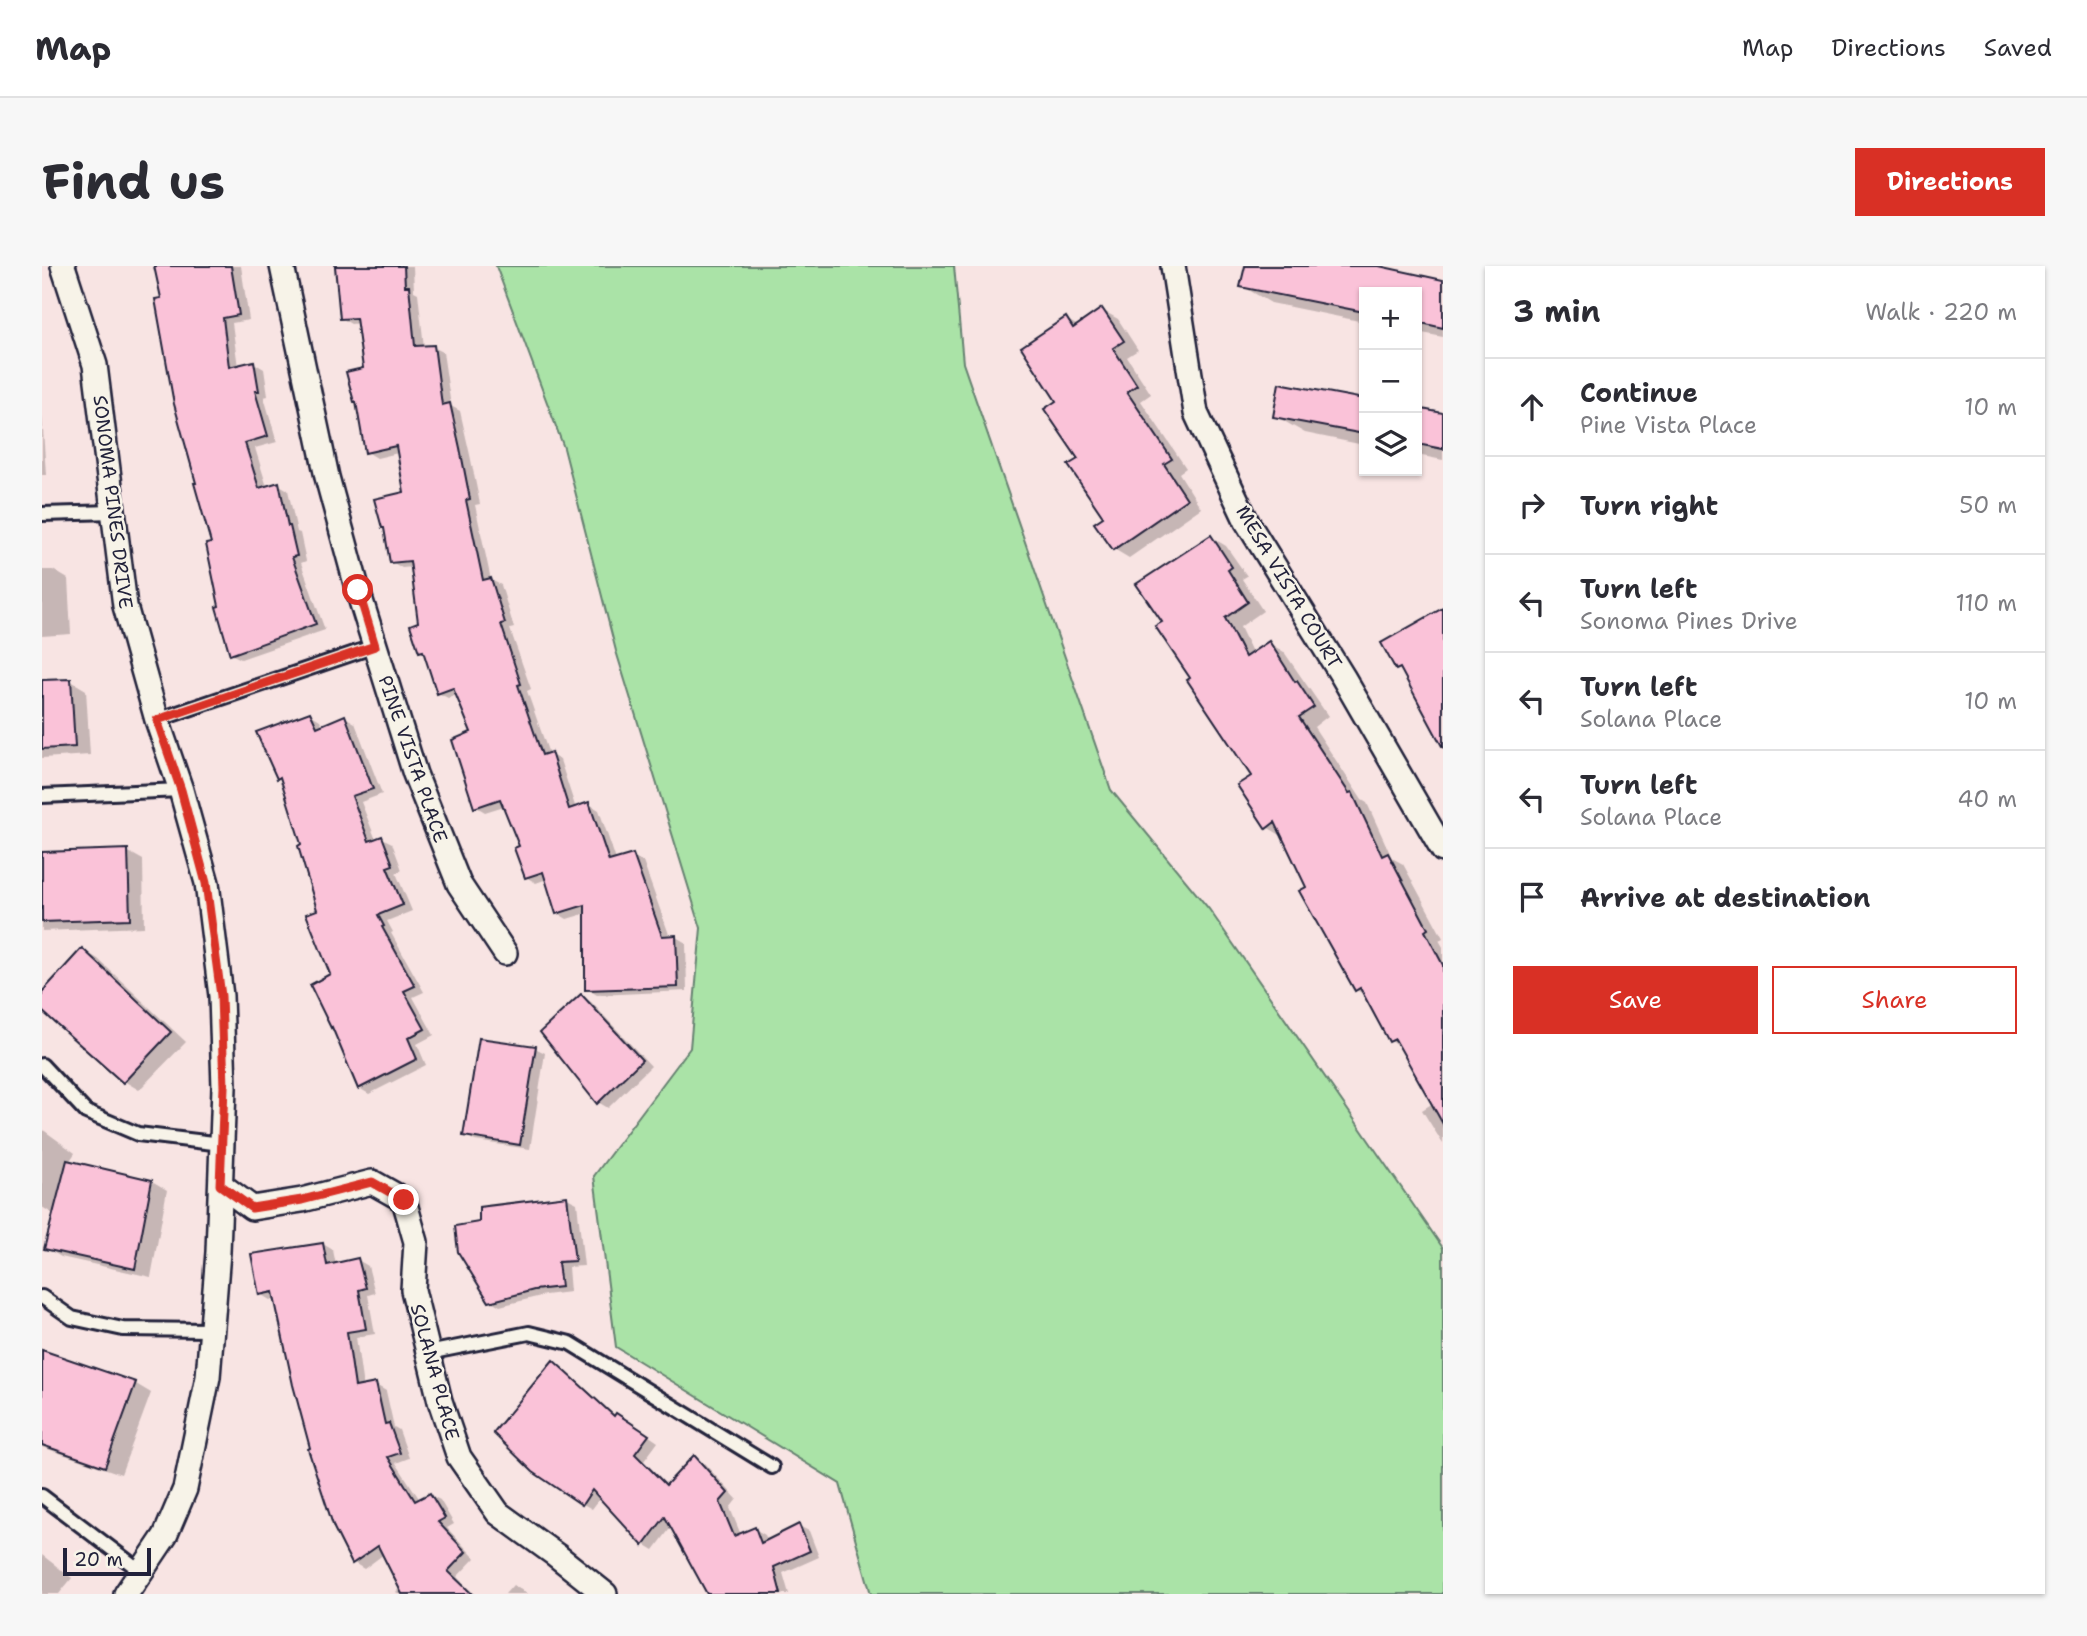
<!DOCTYPE html>
<meta charset="utf-8">
<style>
body{margin:0;font-family:"Shantell Sans",sans-serif;background:#f7f7f7;color:#2b2b33}
.controls{position:absolute;right:21px;top:21px;display:grid;overflow:hidden;border-radius:0px;box-shadow:0 2px 5px #0004}
.controls button{width:63px;height:63px;display:grid;place-items:center;padding:0;border:0;border-bottom:2px solid #e1e1e2;background:#fff;color:#2b2b33;font:35px sans-serif}
.scale{position:absolute;left:21px;bottom:18px;width:88px;box-sizing:border-box;padding-left:7px;border:4px solid #22223b;border-top:0;font-size:19px;line-height:24px;white-space:nowrap;color:#22223b;-webkit-text-stroke:5px #f7f3e8;paint-order:stroke}
.stop{position:absolute;width:21px;height:21px;margin:-16px;border:5px solid #d93025;border-radius:50%;background:#fff}
.stop.end{background:#d93025;border-color:#fff;box-shadow:0 2px 7px #0008}
.list{margin:0;padding:0;list-style:none}
h2{display:flex;justify-content:space-between;align-items:center;height:91px;margin:0;padding:0 28px;font-size:30px}
h2 small{font-size:23px;font-weight:400;color:#7c7c81}
.list li{display:grid;grid-template-columns:46px 1fr auto;gap:21px;align-items:center;box-sizing:border-box;height:98px;padding:0 28px;border-top:2px solid #e1e1e2}
.list b{display:block;font-size:26px;white-space:nowrap}
.list p{margin:0;font-size:23px;white-space:nowrap;color:#7c7c81}
.list em{font-size:23px;font-style:normal;color:#7c7c81}
.actions{display:flex;gap:14px;padding:21px 28px}
.actions a{flex:1;padding:16px 0;border:2px solid #d93025;border-radius:0px;text-align:center;font-size:24px;color:#d93025}
.actions .main{background:#d93025;color:#fff}
.icon{flex:none;width:38px;height:38px;fill:none;stroke:currentColor;stroke-width:2;stroke-linecap:round;stroke-linejoin:round}
.map{position:relative;flex:none;width:1401px;height:1328px;overflow:hidden;border-radius:0px}
header{display:flex;align-items:center;gap:42px;box-sizing:border-box;height:98px;padding:0 35px;background:#fff;border-bottom:2px solid #e1e1e2}
header strong{font-size:33px}
nav{display:flex;gap:38px;margin-inline-start:auto;font-size:24px}
.intro{display:flex;align-items:center;justify-content:space-between;box-sizing:border-box;height:168px;padding:0 42px}
h1{margin:0;font-size:49px}
.button{padding:18px 32px;border-radius:0px;background:#d93025;color:#fff;font-size:24px;font-weight:700}
main{display:flex;gap:42px;padding:0 42px}
aside{flex:1;background:#fff;border-radius:0px;box-shadow:0 2px 5px #0004}
.map>svg:first-child{display:block}
.green{fill:#aae3a7;stroke:#668271;stroke-width:2}
.shadow{fill:#0003}
.building{fill:#fac2d8;stroke:#22223b;stroke-width:2}
.lines{fill:none;stroke-linecap:round;stroke-linejoin:round}
.service-casing{stroke:#22223b;stroke-width:18}
.minor-casing{stroke:#22223b;stroke-width:28}
.service{stroke:#f7f3e8;stroke-width:12}
.minor{stroke:#f7f3e8;stroke-width:23}
.route{stroke:#d93025;stroke-width:9}
.labels{text-anchor:middle;dominant-baseline:central;stroke-width:5;stroke-linejoin:round;paint-order:stroke}
.street-label{font-size:19px;fill:#22223b;stroke:#f7f3e8}
</style>
<header>
<strong>Map</strong>
<nav><a>Map</a><a>Directions</a><a>Saved</a></nav>
</header>
<div class="intro"><h1>Find us</h1><a class="button">Directions</a></div>
<main>
<div class="map">
<svg width="1401" height="1328" viewBox="0 0 1401 1328">
<rect width="100%" height="100%" fill="#f8e4e3"/>
<filter id="ink" filterUnits="userSpaceOnUse"><feTurbulence type="fractalNoise" baseFrequency=".0143" numOctaves="2"/><feDisplacementMap in="SourceGraphic" scale="14" xChannelSelector="R" yChannelSelector="G"/><feConvolveMatrix kernelMatrix="1 2 1 2 8 2 1 2 1" color-interpolation-filters="sRGB"/></filter>
<g filter="url(#ink)">
<path class="green" d="M 454,0 L 912,0 L 921,97 L 1069,524 L 1167,643 L 1401,982 L 1401,1328 L 829,1328 L 798,1218 L 574,1081 L 552,910 L 648,782 L 659,662 L 574,385 L 522,182 Z"/>
<g class="shadow">
<path d="M 113,0 L 199,0 L 207,54 L 190,57 L 196,101 L 212,97 L 222,103 L 226,130 L 222,131 L 235,176 L 213,182 L 225,221 L 236,218 L 246,224 L 255,266 L 258,267 L 264,295 L 259,297 L 283,364 L 199,393 L 189,388 L 179,341 L 171,278 L 156,218 L 122,34 Z"/>
<path d="M 292,0 L 371,0 L 372,25 L 376,27 L 382,81 L 391,81 L 401,86 L 409,140 L 418,145 L 428,189 L 438,238 L 433,239 L 449,314 L 459,319 L 472,362 L 468,363 L 489,423 L 485,425 L 507,488 L 518,494 L 534,543 L 547,538 L 557,544 L 574,594 L 591,590 L 601,596 L 628,671 L 634,671 L 644,677 L 645,725 L 555,729 L 545,723 L 545,647 L 525,653 L 515,647 L 505,613 L 494,617 L 484,611 L 479,581 L 462,540 L 443,546 L 433,540 L 431,467 L 416,429 L 406,432 L 396,427 L 383,387 L 379,385 L 377,357 L 370,301 L 360,302 L 350,296 L 364,228 L 356,187 L 335,192 L 325,186 L 323,103 L 317,57 L 309,58 L 299,52 L 296,16 L 293,14 Z"/>
<path d="M 1205,0 L 1329,0 L 1401,16 L 1401,71 L 1375,66 L 1375,26 L 1322,26 L 1322,56 L 1229,37 L 1200,20 Z"/>
<path d="M 1060,44 L 1076,53 L 1096,84 L 1085,91 L 1109,128 L 1099,135 L 1144,202 L 1137,207 L 1159,242 L 1087,292 L 1072,283 L 1063,251 L 1038,193 L 1017,135 L 1024,53 L 1036,60 Z"/>
<path d="M 1239,119 L 1322,135 L 1322,179 L 1263,167 L 1233,150 Z"/>
<path d="M 1375,145 L 1401,150 L 1401,194 L 1375,189 Z"/>
<path d="M 0,148 L 4,209 L 0,209 Z"/>
<path d="M 1169,271 L 1184,280 L 1205,310 L 1200,313 L 1221,345 L 1198,361 L 1211,388 L 1227,377 L 1242,386 L 1286,450 L 1272,461 L 1320,534 L 1325,537 L 1350,592 L 1361,598 L 1401,672 L 1397,674 L 1401,681 L 1401,878 L 1380,844 L 1391,837 L 1360,782 L 1349,775 L 1324,729 L 1314,724 L 1240,570 L 1225,561 L 1212,510 L 1151,412 L 1122,356 Z"/>
<path d="M 0,304 L 11,304 L 26,313 L 29,368 L 0,370 Z"/>
<path d="M 29,415 L 44,424 L 48,489 L 0,492 L 0,416 Z"/>
<path d="M 268,448 L 278,454 L 281,460 L 303,451 L 313,457 L 340,528 L 319,536 L 334,574 L 340,572 L 350,577 L 360,604 L 354,607 L 370,645 L 345,655 L 351,666 L 349,667 L 382,726 L 371,731 L 392,769 L 375,778 L 384,799 L 327,828 L 317,822 L 261,579 L 240,514 L 236,511 Z"/>
<path d="M 85,585 L 101,594 L 102,661 L 0,665 L 0,588 Z"/>
<path d="M 41,684 L 56,693 L 144,776 L 97,824 L 82,815 L 0,743 L 0,728 Z"/>
<path d="M 539,730 L 549,736 L 609,800 L 566,842 L 556,836 Z"/>
<path d="M 493,782 L 503,787 L 488,883 L 433,875 L 423,869 Z"/>
<path d="M 0,863 L 33,887 L 27,896 L 110,915 L 125,924 L 109,1011 L 19,991 L 4,982 L 13,949 L 0,941 Z"/>
<path d="M 525,932 L 535,937 L 542,1000 L 526,1001 L 528,1026 L 503,1029 L 458,1040 L 448,1034 L 439,958 Z"/>
<path d="M 281,978 L 291,984 L 294,999 L 316,994 L 326,1000 L 333,1027 L 326,1029 L 333,1068 L 314,1071 L 321,1121 L 334,1119 L 344,1125 L 352,1161 L 357,1164 L 367,1192 L 354,1197 L 378,1234 L 388,1229 L 398,1234 L 412,1258 L 405,1262 L 433,1292 L 415,1311 L 432,1328 L 357,1328 L 354,1326 L 358,1321 L 342,1288 L 322,1303 L 312,1297 L 293,1261 L 235,1032 L 228,1034 L 218,1028 Z"/>
<path d="M 0,1086 L 94,1118 L 109,1127 L 79,1208 L 0,1181 Z"/>
<path d="M 511,1097 L 521,1102 L 574,1150 L 585,1155 L 616,1176 L 602,1195 L 626,1219 L 652,1191 L 662,1197 L 695,1233 L 688,1242 L 699,1269 L 713,1263 L 723,1269 L 726,1276 L 757,1260 L 767,1265 L 777,1291 L 741,1307 L 747,1328 L 667,1328 L 630,1260 L 612,1284 L 602,1278 L 559,1231 L 550,1243 L 541,1238 Z"/>
<path d="M 0,1289 L 30,1312 L 17,1328 L 0,1328 Z"/>
<path d="M 471,1319 L 481,1325 L 485,1328 L 463,1328 Z"/>
</g>
<g class="building">
<path d="M 112,0 L 189,0 L 197,49 L 181,52 L 187,101 L 212,95 L 217,125 L 213,125 L 226,170 L 203,177 L 217,222 L 237,216 L 246,260 L 248,260 L 255,290 L 250,291 L 274,358 L 188,389 L 174,341 L 177,340 L 164,278 L 169,277 L 152,217 L 154,217 L 132,138 L 113,33 L 119,32 Z"/>
<path d="M 293,0 L 362,0 L 363,20 L 367,20 L 373,80 L 392,79 L 400,139 L 408,137 L 418,182 L 428,233 L 424,234 L 441,314 L 449,312 L 463,357 L 459,358 L 479,418 L 476,419 L 500,489 L 509,486 L 527,543 L 547,536 L 567,595 L 591,588 L 620,670 L 634,669 L 636,721 L 543,724 L 543,639 L 514,648 L 501,606 L 483,612 L 472,582 L 477,580 L 458,533 L 432,542 L 410,474 L 429,466 L 411,422 L 395,428 L 381,385 L 377,386 L 368,359 L 376,356 L 368,295 L 348,297 L 342,262 L 340,262 L 332,233 L 362,226 L 354,180 L 323,187 L 314,136 L 312,136 L 304,106 L 321,102 L 314,52 L 298,53 Z"/>
<path d="M 1203,0 L 1337,0 L 1401,14 L 1401,62 L 1375,56 L 1375,26 L 1322,26 L 1322,46 L 1198,21 Z"/>
<path d="M 1060,42 L 1082,75 L 1071,82 L 1095,119 L 1085,126 L 1130,193 L 1122,198 L 1145,233 L 1071,284 L 1052,257 L 1061,251 L 1026,199 L 1036,193 L 1002,143 L 1014,135 L 979,81 L 1024,51 L 1031,62 Z"/>
<path d="M 1237,117 L 1322,133 L 1322,168 L 1231,151 Z"/>
<path d="M 1375,142 L 1401,147 L 1401,183 L 1375,178 Z"/>
<path d="M 1169,269 L 1190,301 L 1186,304 L 1206,336 L 1183,352 L 1203,391 L 1227,375 L 1253,416 L 1255,415 L 1272,441 L 1257,451 L 1307,527 L 1310,526 L 1340,590 L 1346,587 L 1386,663 L 1383,665 L 1401,699 L 1401,858 L 1353,773 L 1347,776 L 1318,722 L 1313,725 L 1257,625 L 1264,621 L 1233,556 L 1224,563 L 1195,519 L 1209,510 L 1145,414 L 1148,412 L 1113,360 L 1120,356 L 1094,318 Z"/>
<path d="M 1401,342 L 1401,482 L 1358,402 L 1354,404 L 1339,377 Z"/>
<path d="M 29,413 L 33,481 L 0,483 L 0,414 Z"/>
<path d="M 268,446 L 275,461 L 303,449 L 331,523 L 310,530 L 327,575 L 340,570 L 351,599 L 345,601 L 361,639 L 336,649 L 342,660 L 340,661 L 373,720 L 362,725 L 383,763 L 366,772 L 375,793 L 316,823 L 290,761 L 289,762 L 268,719 L 288,708 L 264,648 L 275,644 L 256,580 L 259,578 L 238,511 L 235,513 L 214,466 Z"/>
<path d="M 86,583 L 88,653 L 0,656 L 0,586 Z"/>
<path d="M 40,682 L 129,766 L 81,817 L 0,745 L 0,726 Z"/>
<path d="M 539,728 L 600,794 L 555,838 L 498,766 Z"/>
<path d="M 437,772 L 494,780 L 478,879 L 421,870 Z"/>
<path d="M 25,894 L 110,914 L 93,1003 L 2,983 Z"/>
<path d="M 525,930 L 533,995 L 516,996 L 519,1021 L 492,1024 L 447,1036 L 416,986 L 413,960 L 437,956 L 437,941 Z"/>
<path d="M 281,977 L 285,999 L 316,992 L 324,1022 L 317,1024 L 324,1063 L 305,1066 L 313,1121 L 334,1117 L 343,1158 L 347,1157 L 358,1187 L 346,1191 L 373,1235 L 388,1227 L 403,1252 L 396,1256 L 424,1286 L 406,1305 L 430,1328 L 360,1328 L 336,1280 L 310,1298 L 292,1262 L 266,1183 L 268,1182 L 251,1119 L 231,1026 L 217,1029 L 209,988 Z"/>
<path d="M 0,1084 L 94,1116 L 63,1201 L 0,1179 Z"/>
<path d="M 511,1094 L 572,1150 L 574,1147 L 607,1169 L 593,1188 L 624,1219 L 652,1189 L 686,1227 L 678,1236 L 692,1270 L 713,1261 L 719,1277 L 757,1258 L 768,1285 L 732,1301 L 739,1328 L 665,1328 L 623,1251 L 601,1280 L 550,1224 L 540,1239 L 491,1206 L 451,1167 Z"/>
</g>
<g class="lines">
<g class="service-casing">
<g id="service">
<path d="M 0,248 L 72,246"/>
<path d="M 115,454 L 333,380"/>
<path d="M 0,530 L 139,524"/>
<path d="M 0,799 L 44,846 L 96,868 L 180,878"/>
<path d="M 0,1031 L 30,1052 L 81,1063 L 169,1064"/>
<path d="M 386,1087 L 487,1067 L 528,1077 L 730,1201"/>
<path d="M 0,1230 L 100,1306"/>
</g>
</g>
<g class="minor-casing">
<g id="minor">
<path d="M 21,0 L 53,99 L 83,340 L 115,454 L 139,524 L 165,617 L 179,730 L 182,821 L 176,986 L 166,1111 L 143,1223 L 123,1270 L 84,1328"/>
<path d="M 240,0 L 285,211 L 316,325 L 373,508 L 417,618 L 463,687"/>
<path d="M 1131,0 L 1154,147 L 1205,256 L 1301,411 L 1401,584"/>
<path d="M 179,919 L 210,942 L 260,934 L 330,916 L 362,934 L 374,976 L 371,1024 L 398,1135 L 417,1191 L 456,1247 L 514,1289 L 563,1328"/>
</g>
</g>
<use href="#service" class="service"/>
<use href="#minor" class="minor"/>
</g>
</g>
<g class="lines" filter="url(#ink)">
<path class="route" d="M 316,324 L 333,380 L 115,454 L 139,524 L 164,617 L 179,730 L 182,821 L 178,919 L 210,942 L 260,934 L 330,916 L 362,934"/>
</g>
<g class="labels">
<g class="street-label">
<text transform="translate(71 236) rotate(83)">SONOMA PINES DRIVE</text>
<text transform="translate(1247 321) rotate(59)">MESA VISTA COURT</text>
<text transform="translate(371 493) rotate(71)">PINE VISTA PLACE</text>
<text transform="translate(393 1106) rotate(75)">SOLANA PLACE</text>
</g>
</g>
</svg>
<div class="controls">
<button>+</button>
<button>−</button>
<button><svg class="icon" aria-label="layers" viewBox="0 0 24 24"><path d="M12 4l9 5-9 5-9-5zM3 14l9 5 9-5"/></svg></button>
</div>
<div class="scale">20 m</div>
<div class="stop" style="left:316px;top:324px"></div>
<div class="stop end" style="left:362px;top:934px"></div>
</div>
<aside>
<h2>3 min<small>Walk · 220 m</small></h2>
<ul class="list">
<li><svg class="icon" aria-label="ahead" viewBox="0 0 24 24"><path d="M12 20V5M6 11l6-6 6 6"/></svg><div><b>Continue</b><p>Pine Vista Place</p></div><em>10 m</em></li>
<li><svg class="icon" aria-label="right" viewBox="0 0 24 24"><path d="M7 20v-9h11M14 6l5 5-5 5"/></svg><div><b>Turn right</b></div><em>50 m</em></li>
<li><svg class="icon" aria-label="left" viewBox="0 0 24 24"><path d="M17 20v-9H6M10 6l-5 5 5 5"/></svg><div><b>Turn left</b><p>Sonoma Pines Drive</p></div><em>110 m</em></li>
<li><svg class="icon" aria-label="left" viewBox="0 0 24 24"><path d="M17 20v-9H6M10 6l-5 5 5 5"/></svg><div><b>Turn left</b><p>Solana Place</p></div><em>10 m</em></li>
<li><svg class="icon" aria-label="left" viewBox="0 0 24 24"><path d="M17 20v-9H6M10 6l-5 5 5 5"/></svg><div><b>Turn left</b><p>Solana Place</p></div><em>40 m</em></li>
<li><svg class="icon" aria-label="arrive" viewBox="0 0 24 24"><path d="M6 21V4h12l-3 4 3 4H6"/></svg><div><b>Arrive at destination</b></div></li>
</ul>
<div class="actions"><a class="main">Save</a><a>Share</a></div>
</aside>
</main>
